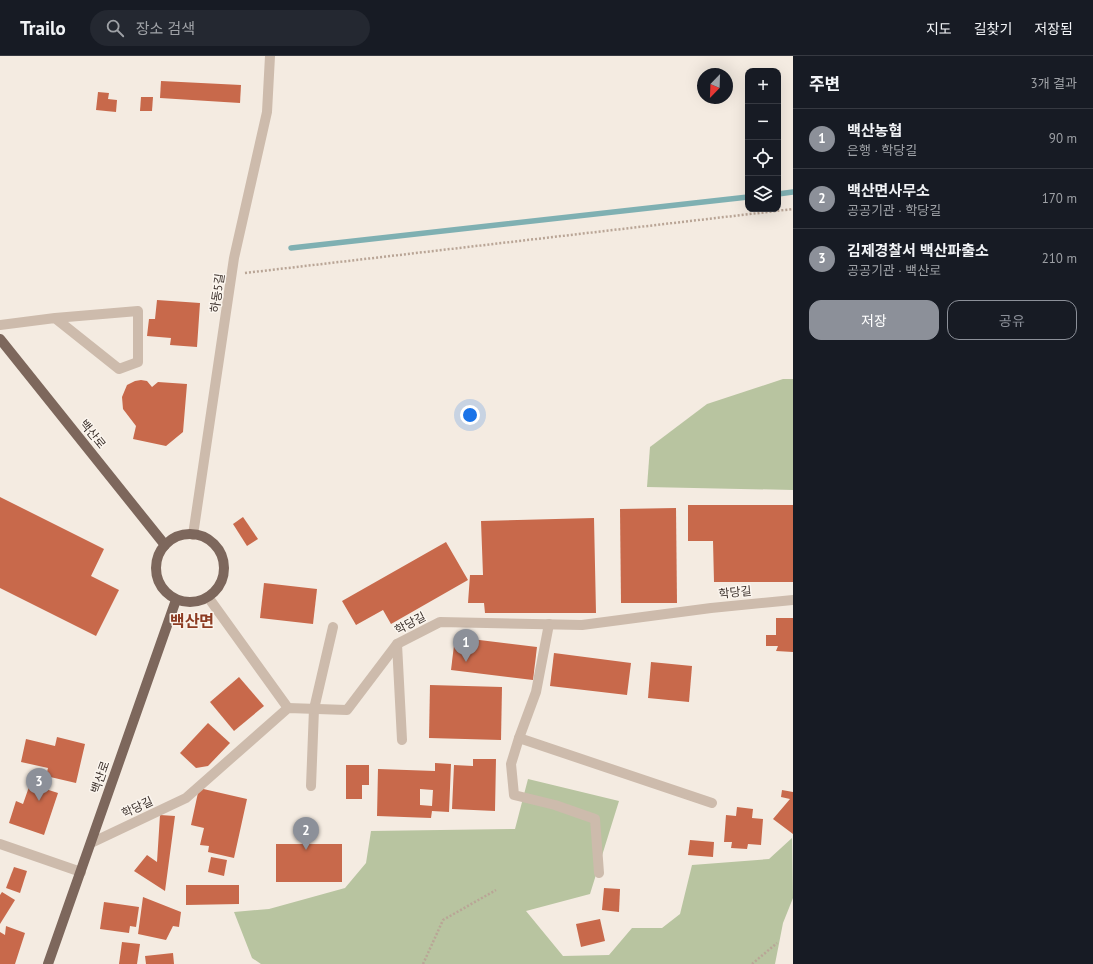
<!DOCTYPE html>
<html lang="ko">
<meta charset="utf-8">
<style>
body{margin:0;font-family:"PT Sans","Noto Sans KR",sans-serif;background:#242831;color:#f1f3f6}
.controls{position:absolute;right:12px;top:12px;display:grid;overflow:hidden;border-radius:8px;box-shadow:0 4px 16px #0002}
.controls button{width:36px;height:36px;display:grid;place-items:center;padding:0;border:0;border-bottom:1px solid #363941;background:#171b24;color:#f1f3f6;font:20px sans-serif}
.compass{position:absolute;left:697px;top:12px;width:36px;height:36px;border-radius:50%;background:#171b24;box-shadow:0 4px 16px #0002;rotate:203deg}
.you{position:absolute;left:470px;top:359px;width:14px;height:14px;margin:-10px;border:3px solid #fff;border-radius:50%;background:#1a73e8;box-shadow:0 0 0 6px #1a73e833}
.badge{display:grid;place-items:center;width:26px;height:26px;border-radius:50%;background:#8c9099;color:#fff;font-size:13px;font-weight:700}
.pin{position:absolute;translate:-50% -33px;filter:drop-shadow(0 1px 2px #0008)}
.pin::after{content:'';position:absolute;top:21px;width:14px;height:12px;background:inherit;clip-path:polygon(0 0,100% 0,50% 100%)}
.list{margin:0;padding:0;list-style:none}
h2{display:flex;justify-content:space-between;align-items:center;height:52px;margin:0;padding:0 16px;font-size:17px}
h2 small{font-size:13px;font-weight:400;color:#9ea1a6}
.list li{display:grid;grid-template-columns:26px 1fr auto;gap:12px;align-items:center;box-sizing:border-box;height:60px;padding:0 16px;border-top:1px solid #363941}
.list b{display:block;font-size:15px;white-space:nowrap}
.list p{margin:0;font-size:13px;white-space:nowrap;color:#9ea1a6}
.list em{font-size:13px;font-style:normal;color:#9ea1a6}
.actions{display:flex;gap:8px;padding:12px 16px}
.actions a{flex:1;padding:9px 0;border:1px solid #8c9099;border-radius:12px;text-align:center;font-size:14px;color:#8c9099}
.actions .main{background:#8c9099;color:#fff}
.icon{flex:none;width:22px;height:22px;fill:none;stroke:currentColor;stroke-width:2;stroke-linecap:round;stroke-linejoin:round}
.map{position:relative;flex:none;width:793px;height:908px;overflow:hidden}
header{display:flex;align-items:center;gap:24px;box-sizing:border-box;height:56px;padding:0 20px;background:#171b24;border-bottom:1px solid #363941}
header strong{font-size:19px}
nav{display:flex;gap:22px;margin-inline-start:auto;font-size:14px}
.search{width:280px;height:36px;background:#242831;display:flex;align-items:center;gap:10px;box-sizing:border-box;padding:0 14px;border-radius:22px;color:#9ea1a6;font-size:15px}
main{display:flex}
aside{flex:1;background:#171b24}
.map>svg:first-child{display:block}
.green{fill:#b8c4a0}
.lines{fill:none;stroke-linecap:round;stroke-linejoin:round}
.stream{stroke:#7fb0b2;stroke-width:5.5}
.building{fill:#c8694b;fill-rule:evenodd}
.path{stroke:#b9a596;stroke-width:2.5;stroke-dasharray:2 2;stroke-linecap:butt}
.minor{stroke:#cdbbac;stroke-width:10}
.major{stroke:#7d675c;stroke-width:10}
.labels{text-anchor:middle;dominant-baseline:central;stroke-width:3;stroke-linejoin:round;paint-order:stroke}
.street-label{font-size:12px;fill:#3b302b;stroke:#fbf5ee}
.district-label{font-size:16px;font-weight:bold;fill:#8c3b22;stroke:#fbf5ee}
</style>
<header>
<strong>Trailo</strong>
<div class="search"><svg class="icon" aria-label="search" viewBox="0 0 24 24"><circle cx="10" cy="10" r="6"/><path d="M15 15l6 6"/></svg>장소 검색</div>
<nav><a>지도</a><a>길찾기</a><a>저장됨</a></nav>
</header>
<main>
<div class="map">
<svg width="793" height="908" viewBox="0 0 793 908">
<rect width="100%" height="100%" fill="#f4ebe1"/>
<g class="green">
<path d="M 783,323 L 793,323 L 793,434 L 647,431 L 650,391 L 707,348 Z"/>
<path d="M 528,723 L 619,745 L 590,838 L 526,855 L 563,900 L 609,899 L 632,872 L 662,872 L 680,858 L 692,809 L 769,803 L 792,782 L 793,842 L 783,867 L 775,908 L 261,908 L 252,902 L 234,856 L 269,853 L 345,832 L 366,807 L 371,775 L 515,773 Z"/>
</g>
<g class="lines">
<g class="stream">
<path d="M 778,138 L 793,136"/>
<path d="M 291,192 L 748,141"/>
</g>
</g>
<g class="building">
<path d="M 161,25 L 241,29 L 240,47 L 160,42 Z"/>
<path d="M 98,36 L 109,37 L 108,43 L 117,44 L 116,56 L 96,54 Z"/>
<path d="M 141,41 L 153,41 L 152,55 L 140,55 Z"/>
<path d="M 157,244 L 200,247 L 197,291 L 170,289 L 171,282 L 147,280 L 149,263 L 155,263 Z"/>
<path d="M 141,324 L 147,325 L 152,331 L 158,326 L 187,328 L 183,376 L 166,390 L 133,383 L 136,370 L 123,353 L 122,341 L 127,329 L 135,325 Z"/>
<path d="M 0,441 L 104,493 L 91,520 L 119,534 L 96,580 L 0,532 Z"/>
<path d="M 688,449 L 793,449 L 793,526 L 714,526 L 713,485 L 688,485 Z"/>
<path d="M 676,452 L 677,547 L 621,547 L 620,453 Z"/>
<path d="M 243,461 L 258,483 L 247,490 L 233,468 Z"/>
<path d="M 594,462 L 596,557 L 485,557 L 484,547 L 468,547 L 470,519 L 483,519 L 481,465 Z"/>
<path d="M 446,486 L 468,524 L 391,568 L 383,554 L 356,569 L 342,545 Z"/>
<path d="M 264,527 L 317,533 L 313,568 L 260,562 Z"/>
<path d="M 776,562 L 793,562 L 793,596 L 776,595 L 778,590 L 766,590 L 766,579 L 776,579 Z"/>
<path d="M 455,581 L 537,591 L 533,624 L 451,614 Z"/>
<path d="M 554,597 L 631,607 L 627,639 L 550,630 Z"/>
<path d="M 651,606 L 692,610 L 689,646 L 648,642 Z"/>
<path d="M 239,621 L 264,650 L 234,675 L 210,646 Z"/>
<path d="M 430,629 L 502,631 L 501,684 L 429,682 Z"/>
<path d="M 208,667 L 230,687 L 208,710 L 196,712 L 180,697 Z"/>
<path d="M 57,681 L 85,688 L 76,727 L 46,720 L 48,712 L 21,706 L 26,683 L 55,690 Z"/>
<path d="M 473,703 L 496,703 L 495,755 L 452,753 L 454,709 L 473,710 Z"/>
<path d="M 435,707 L 451,708 L 449,756 L 432,755 L 431,762 L 377,760 L 378,713 L 435,715 ZM 420,733 L 433,734 L 432,750 L 420,749 Z"/>
<path d="M 346,709 L 369,709 L 369,729 L 362,729 L 362,743 L 346,743 Z"/>
<path d="M 30,728 L 58,737 L 44,779 L 9,767 L 16,745 L 23,748 Z"/>
<path d="M 199,732 L 247,743 L 234,802 L 208,796 L 209,790 L 200,789 L 204,772 L 191,769 Z"/>
<path d="M 782,734 L 793,736 L 793,778 L 773,763 L 790,743 L 781,741 Z"/>
<path d="M 737,751 L 753,753 L 752,762 L 763,763 L 761,789 L 748,788 L 747,793 L 731,792 L 732,786 L 724,786 L 726,759 L 736,760 Z"/>
<path d="M 160,759 L 175,760 L 165,835 L 134,815 L 147,799 L 157,806 Z"/>
<path d="M 690,784 L 714,786 L 713,801 L 688,799 Z"/>
<rect x="276" y="788" width="66" height="38"/>
<path d="M 211,801 L 227,804 L 224,820 L 208,816 Z"/>
<path d="M 14,811 L 27,815 L 20,837 L 6,832 Z"/>
<path d="M 186,829 L 239,829 L 239,848 L 186,849 Z"/>
<path d="M 604,832 L 620,833 L 619,856 L 602,854 Z"/>
<path d="M 2,836 L 15,844 L 0,868 L 0,839 Z"/>
<path d="M 143,841 L 181,856 L 179,871 L 173,870 L 166,884 L 138,878 Z"/>
<path d="M 104,846 L 139,851 L 136,871 L 130,870 L 129,877 L 100,873 Z"/>
<path d="M 600,863 L 605,885 L 581,891 L 576,868 Z"/>
<path d="M 6,870 L 25,877 L 15,908 L 0,908 L 0,876 L 5,879 Z"/>
<path d="M 122,886 L 140,888 L 137,908 L 119,908 Z"/>
<path d="M 173,897 L 174,908 L 146,908 L 145,900 Z"/>
</g>
<g class="lines">
<g class="path">
<path d="M 245,217 L 793,153"/>
<path d="M 423,908 L 443,864 L 496,834"/>
<path d="M 752,908 L 777,887"/>
</g>
<g class="minor">
<path d="M 0,269 L 55,262 L 138,255 L 138,306 L 119,313 L 55,262"/>
<path d="M 193,479 L 234,202 L 267,56 L 270,0"/>
<path d="M 208,541 L 288,652"/>
<path d="M 549,568 L 536,636 L 519,682 L 511,708 L 514,739 L 555,749 L 595,763 L 599,817"/>
<path d="M 397,588 L 402,684"/>
<path d="M 519,682 L 712,747"/>
<path d="M 311,730 L 314,653 L 333,571"/>
<path d="M 91,787 L 186,742 L 288,652 L 347,654 L 397,588 L 440,566 L 582,569 L 711,552 L 793,544"/>
<path d="M 0,788 L 81,816"/>
</g>
<g class="major">
<path d="M 0,283 L 165,489"/>
<circle cx="190" cy="512" r="34"/>
<path d="M 48,908 L 176,544"/>
</g>
</g>
<g class="labels">
<g class="street-label">
<text transform="translate(217 237) rotate(-82)">하동5길</text>
<text transform="translate(93 378) rotate(51)">백산로</text>
<text transform="translate(735 536) rotate(-6)">학당길</text>
<text transform="translate(410 567) rotate(-28)">학당길</text>
<text transform="translate(100 721) rotate(-71)">백산로</text>
<text transform="translate(137 751) rotate(-25)">학당길</text>
</g>
<g class="district-label">
<text x="192" y="565">백산면</text>
</g>
</g>
</svg>
<div class="controls">
<button>+</button>
<button>−</button>
<button><svg class="icon" aria-label="locate" viewBox="0 0 24 24"><circle cx="12" cy="12" r="6"/><path d="M12 2v4M12 18v4M2 12h4M18 12h4"/></svg></button>
<button><svg class="icon" aria-label="layers" viewBox="0 0 24 24"><path d="M12 4l9 5-9 5-9-5zM3 14l9 5 9-5"/></svg></button>
</div>
<svg class="compass" viewBox="-18 -18 36 36"><path d="M0-13l5 13h-10z" fill="#e53935"/><path d="M0 13l5-13h-10z" fill="#9ea1a6"/></svg>
<div class="you"></div>
<div class="pin badge" style="left:466px;top:606px">1</div>
<div class="pin badge" style="left:306px;top:794px">2</div>
<div class="pin badge" style="left:39px;top:745px">3</div>
</div>
<aside>
<h2>주변<small>3개 결과</small></h2>
<ul class="list">
<li><span class="badge">1</span><div><b>백산농협</b><p>은행 · 학당길</p></div><em>90 m</em></li>
<li><span class="badge">2</span><div><b>백산면사무소</b><p>공공기관 · 학당길</p></div><em>170 m</em></li>
<li><span class="badge">3</span><div><b>김제경찰서 백산파출소</b><p>공공기관 · 백산로</p></div><em>210 m</em></li>
</ul>
<div class="actions"><a class="main">저장</a><a>공유</a></div>
</aside>
</main>
